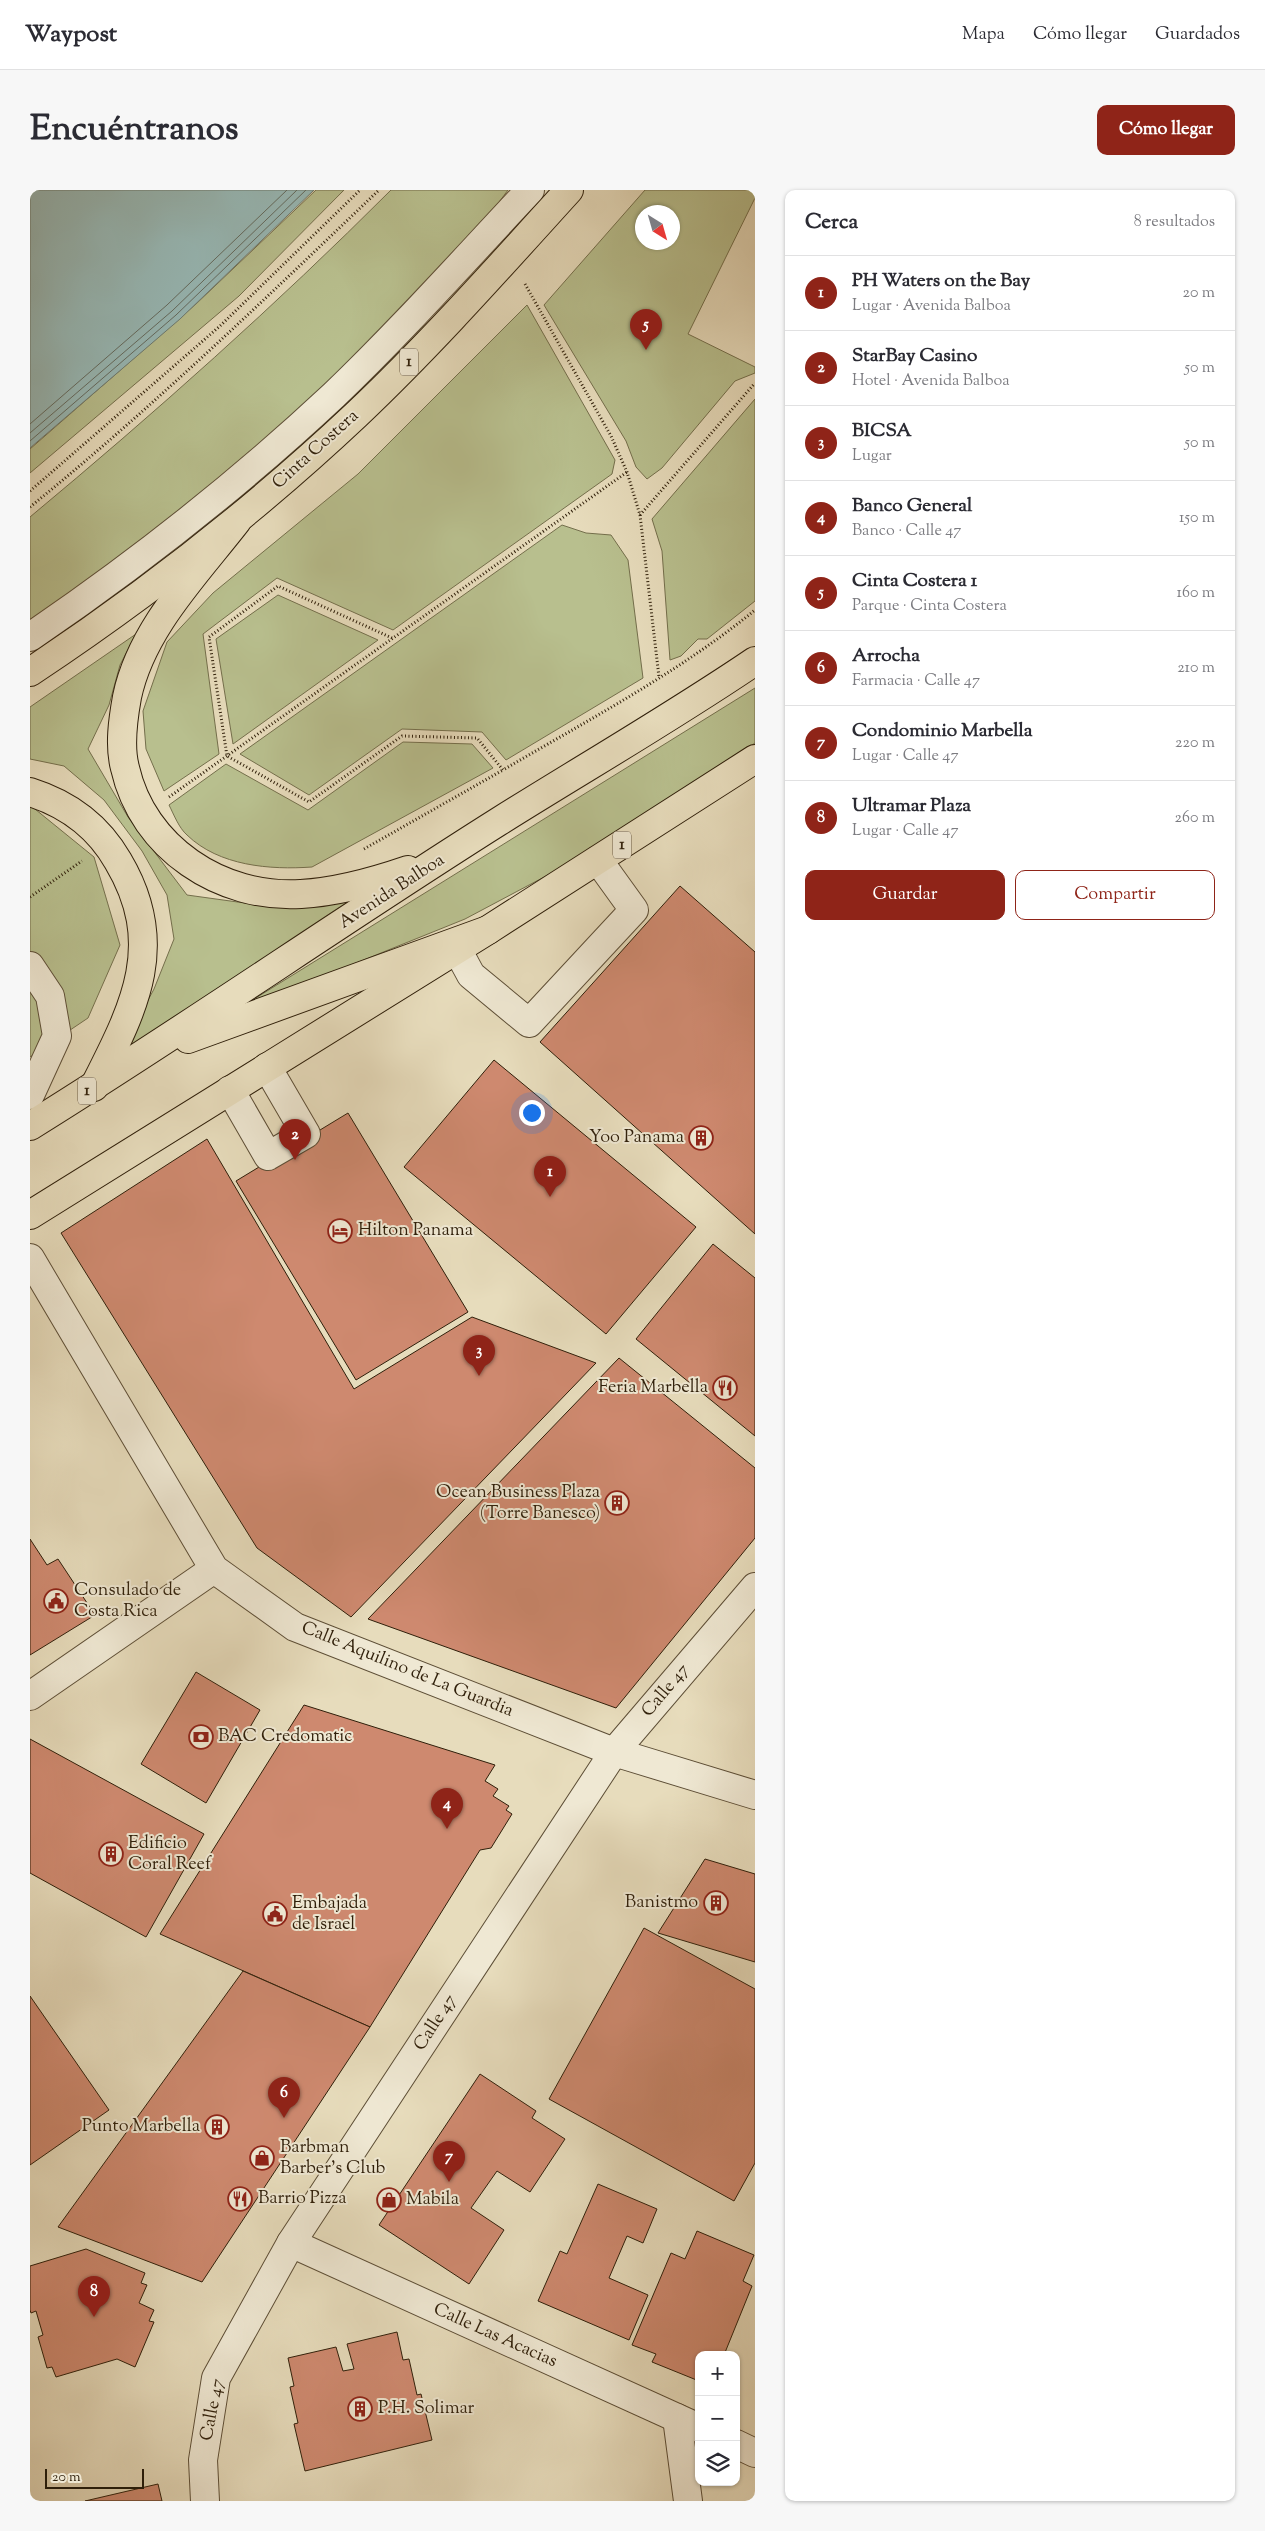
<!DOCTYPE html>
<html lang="es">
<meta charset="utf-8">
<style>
body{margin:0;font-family:"Sorts Mill Goudy",serif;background:#f7f7f7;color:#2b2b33}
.controls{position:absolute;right:15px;bottom:15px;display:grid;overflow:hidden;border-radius:10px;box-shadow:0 1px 4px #0004}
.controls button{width:45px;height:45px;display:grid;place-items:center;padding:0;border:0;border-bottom:1px solid #e1e1e2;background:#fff;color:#2b2b33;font:25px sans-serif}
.compass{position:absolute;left:605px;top:15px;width:45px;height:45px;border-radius:50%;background:#fff;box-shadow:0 1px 4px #0004;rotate:143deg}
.scale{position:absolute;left:15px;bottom:12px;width:99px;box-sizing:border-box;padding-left:5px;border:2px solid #2f1f0a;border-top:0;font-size:14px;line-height:18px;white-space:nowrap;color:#2f1f0a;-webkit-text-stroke:4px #efe8d3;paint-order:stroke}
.you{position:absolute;left:501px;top:922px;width:18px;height:18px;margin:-12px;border:4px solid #fff;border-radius:50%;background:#1a73e8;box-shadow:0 0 0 8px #1a73e833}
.badge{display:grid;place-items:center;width:32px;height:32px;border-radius:50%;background:#8f2418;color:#fff;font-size:16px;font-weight:700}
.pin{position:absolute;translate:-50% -41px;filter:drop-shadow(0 1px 2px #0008)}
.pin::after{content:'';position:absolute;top:26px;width:18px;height:15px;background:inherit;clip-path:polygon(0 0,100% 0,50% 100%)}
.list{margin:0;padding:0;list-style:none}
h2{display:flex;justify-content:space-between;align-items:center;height:65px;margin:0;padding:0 20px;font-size:21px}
h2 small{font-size:16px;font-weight:400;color:#7c7c81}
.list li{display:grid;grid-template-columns:32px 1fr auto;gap:15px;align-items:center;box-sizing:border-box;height:75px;padding:0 20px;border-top:1px solid #e1e1e2}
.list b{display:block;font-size:19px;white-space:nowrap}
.list p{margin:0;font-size:16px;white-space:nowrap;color:#7c7c81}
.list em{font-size:16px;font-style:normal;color:#7c7c81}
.actions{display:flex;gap:10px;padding:15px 20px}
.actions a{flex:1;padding:11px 0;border:1px solid #8f2418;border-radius:10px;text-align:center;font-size:18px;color:#8f2418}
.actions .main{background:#8f2418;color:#fff}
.icon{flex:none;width:28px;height:28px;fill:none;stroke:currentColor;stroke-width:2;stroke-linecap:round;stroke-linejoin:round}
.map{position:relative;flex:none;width:725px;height:2311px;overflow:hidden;border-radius:10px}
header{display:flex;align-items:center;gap:30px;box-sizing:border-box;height:70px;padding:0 25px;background:#fff;border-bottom:1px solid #e1e1e2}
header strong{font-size:24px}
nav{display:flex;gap:28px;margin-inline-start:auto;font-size:18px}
.intro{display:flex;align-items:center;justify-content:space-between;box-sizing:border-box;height:120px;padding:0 30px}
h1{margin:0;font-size:35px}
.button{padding:12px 22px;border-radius:10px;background:#8f2418;color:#fff;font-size:18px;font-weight:700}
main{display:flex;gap:30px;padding:0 30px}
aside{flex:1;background:#fff;border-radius:10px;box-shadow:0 1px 4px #0004}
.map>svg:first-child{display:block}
.green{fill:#b8bf8e;stroke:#746f4c;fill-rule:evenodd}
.water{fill:#98bab8;stroke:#6e7c72}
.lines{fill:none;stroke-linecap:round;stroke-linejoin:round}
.shore{stroke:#646c61;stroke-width:1}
.building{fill:#ce896f;stroke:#2f1f0a}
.minor-casing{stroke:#5d4e36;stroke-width:30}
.major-casing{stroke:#2f1f0a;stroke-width:30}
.highway-casing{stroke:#2f1f0a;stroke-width:30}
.path{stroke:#2f1f0a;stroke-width:3;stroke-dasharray:1 2.5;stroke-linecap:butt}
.minor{stroke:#efe8d3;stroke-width:28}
.major{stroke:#e7dcbc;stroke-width:28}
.highway{stroke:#e7dcbc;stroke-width:28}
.labels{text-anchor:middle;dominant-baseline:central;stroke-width:4;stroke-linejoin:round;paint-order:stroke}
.shield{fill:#efe8d3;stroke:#695b46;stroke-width:1}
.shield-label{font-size:16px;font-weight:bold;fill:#2f1f0a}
.street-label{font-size:18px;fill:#2f1f0a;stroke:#efe8d3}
.poi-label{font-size:18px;fill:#2f1f0a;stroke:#efe8d3;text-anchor:start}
</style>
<header>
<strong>Waypost</strong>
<nav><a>Mapa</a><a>Cómo llegar</a><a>Guardados</a></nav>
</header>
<div class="intro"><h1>Encuéntranos</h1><a class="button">Cómo llegar</a></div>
<main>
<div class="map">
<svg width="725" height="2311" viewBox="0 0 725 2311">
<rect width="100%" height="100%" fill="#e7dcbc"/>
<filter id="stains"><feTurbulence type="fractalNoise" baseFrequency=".004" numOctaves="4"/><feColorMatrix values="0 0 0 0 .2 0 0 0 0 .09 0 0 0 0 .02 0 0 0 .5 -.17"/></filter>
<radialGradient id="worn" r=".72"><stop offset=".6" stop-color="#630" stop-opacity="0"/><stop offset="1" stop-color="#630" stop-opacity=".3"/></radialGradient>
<g class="green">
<path d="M 286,0 L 314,0 L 209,106 L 0,283 L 0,259 L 166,114 Z"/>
<path d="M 361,0 L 478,0 L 441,50 L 303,192 L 172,305 L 0,437 L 0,327 C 125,223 246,115 361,0 Z"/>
<path d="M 615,0 L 725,0 L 725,8 L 658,144 L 725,177 L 725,183 L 705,191 L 632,278 L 617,289 L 606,277 L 596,251 L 514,115 ZM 612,22 L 642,22 L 642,52 L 612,52 Z"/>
<path d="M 497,115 L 585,270 L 582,284 L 363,440 L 247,388 L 173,444 L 189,564 L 134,601 L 116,559 L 113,521 L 137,452 L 183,403 L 328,284 Z"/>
<path d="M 725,209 L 725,411 L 677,449 L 668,449 L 651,466 L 640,470 L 632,361 L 622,329 Z"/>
<path d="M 532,335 L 556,343 L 581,345 L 598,370 L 613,488 L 476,570 L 452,542 L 372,539 L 279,605 L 210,564 Z"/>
<path d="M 248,405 L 348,450 L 203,554 L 186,449 Z"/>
<path d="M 106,444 L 90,475 L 79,515 L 58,559 L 98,627 L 157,705 L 222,714 L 258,715 L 328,707 L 85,872 L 124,799 L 144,749 L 137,705 L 112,661 L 74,610 L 34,576 L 0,569 L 0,517 Z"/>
<path d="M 725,498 L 725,553 L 550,668 L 435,729 L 200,824 Z"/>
<path d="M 373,552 L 442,554 L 463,578 L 282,677 C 240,680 189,676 157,645 C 149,638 144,625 139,615 L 196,574 L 278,620 Z"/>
<path d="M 0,615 L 64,667 L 90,755 L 58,828 L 0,867 Z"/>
</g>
<path class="water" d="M 0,0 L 284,0 L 150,129 L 0,258 Z"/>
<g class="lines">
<g class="shore">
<path d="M 0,234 L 137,115 L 257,0"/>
<path d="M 0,243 L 142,121 L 267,0"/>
<path d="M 0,251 L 146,125 L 276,0"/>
</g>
</g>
<g class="building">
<path d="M 650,696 L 725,762 L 725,1044 L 510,852 Z"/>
<path d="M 464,870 L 666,1037 L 576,1144 L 374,977 Z"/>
<path d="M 318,923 L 438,1122 L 326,1190 L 206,991 Z"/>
<path d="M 177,949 L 324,1199 L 442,1127 L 566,1173 L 321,1427 L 227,1358 L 31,1043 Z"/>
<path d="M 683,1054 L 725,1088 L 725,1246 L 606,1149 Z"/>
<path d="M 589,1168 L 725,1278 L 725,1348 L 586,1518 L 338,1429 Z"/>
<path d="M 0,1349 L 17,1375 L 28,1369 L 65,1425 L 0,1465 Z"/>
<path d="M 166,1482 L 230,1520 L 176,1613 L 111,1574 Z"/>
<path d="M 274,1515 L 465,1575 L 455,1591 L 468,1599 L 463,1606 L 479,1616 L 476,1620 L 482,1624 L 461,1658 L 450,1660 L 340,1837 L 130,1744 Z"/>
<path d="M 0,1549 L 174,1644 L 116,1747 L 0,1683 Z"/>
<path d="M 675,1669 L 725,1684 L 725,1772 L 628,1743 Z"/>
<path d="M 614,1738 L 725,1799 L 725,1973 L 704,2011 L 519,1909 Z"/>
<path d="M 213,1781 L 340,1837 L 172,2092 L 28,2037 Z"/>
<path d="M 0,1806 L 79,1920 L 0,1975 Z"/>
<path d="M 450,1884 L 506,1921 L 502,1928 L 535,1949 L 500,2002 L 467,1981 L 441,2018 L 474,2040 L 439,2094 L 349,2035 Z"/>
<path d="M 568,1994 L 627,2019 L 613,2053 L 597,2046 L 579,2088 L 618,2105 L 599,2150 L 508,2111 L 530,2061 L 537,2064 Z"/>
<path d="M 667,2041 L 724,2065 L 713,2091 L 722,2096 L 694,2165 L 669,2165 L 669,2191 L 622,2172 L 626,2164 L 602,2155 L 641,2063 L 655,2069 Z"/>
<path d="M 56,2059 L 115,2083 L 111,2093 L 117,2095 L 109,2113 L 124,2120 L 119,2131 L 124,2132 L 105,2177 L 87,2169 L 26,2187 L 22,2177 L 17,2178 L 8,2147 L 13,2145 L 6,2121 L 1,2123 L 0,2120 L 0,2076 Z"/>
<path d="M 367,2142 L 373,2170 L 379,2169 L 387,2205 L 391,2204 L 402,2250 L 275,2281 L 264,2234 L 268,2233 L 260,2197 L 264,2196 L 258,2168 L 306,2157 L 313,2181 L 324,2179 L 317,2154 Z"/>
<path d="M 128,2294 L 132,2311 L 55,2311 Z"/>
</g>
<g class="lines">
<g class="minor-casing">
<g id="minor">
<path d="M 0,447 C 107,374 209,294 304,205 C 372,140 435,69 500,0"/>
<path d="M 427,759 L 441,785 L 499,833 L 604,720 L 568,670"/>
<path d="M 0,776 L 20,806 L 27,846 L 0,905"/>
<path d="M 200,900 L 238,966 L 276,944 L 237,877"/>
<path d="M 0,1068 L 184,1379 L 265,1437 L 584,1562 L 725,1605"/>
<path d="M 0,1506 L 184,1379"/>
<path d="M 261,2053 L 669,2238"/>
<path d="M 647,2228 L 658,2311"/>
<path d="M 706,2254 L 725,2263"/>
<path d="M 175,2311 L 173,2270 L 186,2188 L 261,2053 L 584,1562 L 725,1397"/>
</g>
</g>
<g class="major-casing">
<path id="major" d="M 0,1025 L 458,740 L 725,569"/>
</g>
<g class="highway-casing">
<g id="highway">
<path d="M 207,331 C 166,384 111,439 97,507 C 93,529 89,556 95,578 C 113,658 191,709 271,704 C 307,702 343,692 378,680"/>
<path d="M 0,482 C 116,405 225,320 326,225 C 401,154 470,76 539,0"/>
<path d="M 0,602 C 38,614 68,636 88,671 C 138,755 104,818 64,897"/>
<path d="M 158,849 L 458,740"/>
<path d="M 0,936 C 158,838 311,731 468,632 C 554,578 641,528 725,471"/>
</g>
</g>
<g class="path">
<path d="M 495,94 L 581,246 L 597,282 L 610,325 L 629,487"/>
<path d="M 0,301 L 190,136 L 330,0"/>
<path d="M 0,317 C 122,218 235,109 349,0"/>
<path d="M 610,325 L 725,193"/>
<path d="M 362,448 L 248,396 L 179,447 L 197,566 L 279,612 L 372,546 L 447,548 L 473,580 C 558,530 648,483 725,420"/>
<path d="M 139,607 L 597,282"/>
<path d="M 334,659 L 473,580"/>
<path d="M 0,707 L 52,671"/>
</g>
<use href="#minor" class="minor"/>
<use href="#major" class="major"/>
<use href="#highway" class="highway"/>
</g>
<defs>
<g id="building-ring" transform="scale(1.25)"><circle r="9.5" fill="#efe8d3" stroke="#8f2418" stroke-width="1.5"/><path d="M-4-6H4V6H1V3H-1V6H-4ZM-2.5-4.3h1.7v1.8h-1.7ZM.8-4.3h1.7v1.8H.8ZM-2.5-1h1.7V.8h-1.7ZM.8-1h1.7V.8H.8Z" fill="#8f2418"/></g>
<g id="hotel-ring" transform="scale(1.25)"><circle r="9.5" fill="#efe8d3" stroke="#8f2418" stroke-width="1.5"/><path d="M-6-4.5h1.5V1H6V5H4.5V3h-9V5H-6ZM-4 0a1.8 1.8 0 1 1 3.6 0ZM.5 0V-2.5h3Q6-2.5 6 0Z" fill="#8f2418"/></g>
<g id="restaurant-ring" transform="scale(1.25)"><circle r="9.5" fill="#efe8d3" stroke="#8f2418" stroke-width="1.5"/><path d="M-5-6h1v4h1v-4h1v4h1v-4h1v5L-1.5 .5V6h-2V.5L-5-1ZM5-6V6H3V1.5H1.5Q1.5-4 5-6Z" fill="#8f2418"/></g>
<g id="civic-ring" transform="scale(1.25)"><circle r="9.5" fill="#efe8d3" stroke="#8f2418" stroke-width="1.5"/><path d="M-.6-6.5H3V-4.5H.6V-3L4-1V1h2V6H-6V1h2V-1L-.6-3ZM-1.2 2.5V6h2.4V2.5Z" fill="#8f2418"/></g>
<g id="bank-ring" transform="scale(1.25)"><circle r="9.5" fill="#efe8d3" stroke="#8f2418" stroke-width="1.5"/><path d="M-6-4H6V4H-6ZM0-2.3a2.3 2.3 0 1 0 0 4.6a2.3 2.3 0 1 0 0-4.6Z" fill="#8f2418"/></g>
<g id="shop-ring" transform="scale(1.25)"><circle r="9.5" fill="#efe8d3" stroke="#8f2418" stroke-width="1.5"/><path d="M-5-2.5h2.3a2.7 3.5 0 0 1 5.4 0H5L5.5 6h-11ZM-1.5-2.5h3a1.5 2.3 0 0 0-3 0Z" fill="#8f2418"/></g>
</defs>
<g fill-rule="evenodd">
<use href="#building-ring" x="671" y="948"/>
<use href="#hotel-ring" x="310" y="1041"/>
<use href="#restaurant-ring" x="695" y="1198"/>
<use href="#building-ring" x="587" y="1313"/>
<use href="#civic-ring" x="26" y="1411"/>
<use href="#bank-ring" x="171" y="1547"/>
<use href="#building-ring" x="81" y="1664"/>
<use href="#building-ring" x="686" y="1713"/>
<use href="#civic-ring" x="245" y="1724"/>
<use href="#building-ring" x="187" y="1937"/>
<use href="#shop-ring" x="232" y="1968"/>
<use href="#restaurant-ring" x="210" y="2009"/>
<use href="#shop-ring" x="359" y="2010"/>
<use href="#building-ring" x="330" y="2219"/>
</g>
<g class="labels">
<g class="shield">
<rect x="370" y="158.5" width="18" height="27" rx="4"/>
<rect x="583" y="641.5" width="18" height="27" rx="4"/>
<rect x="48" y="887.5" width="18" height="27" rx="4"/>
</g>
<g class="shield-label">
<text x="379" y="172">1</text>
<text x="592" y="655">1</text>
<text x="57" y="901">1</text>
</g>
<g class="street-label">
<text transform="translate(286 260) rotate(-42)">Cinta Costera</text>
<text transform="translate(362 702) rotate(-33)">Avenida Balboa</text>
<text transform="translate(377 1480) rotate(22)">Calle Aquilino de La Guardia</text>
<text transform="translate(636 1501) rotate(-50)">Calle 47</text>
<text transform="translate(406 1833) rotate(-57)">Calle 47</text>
<text transform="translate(465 2146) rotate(24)">Calle Las Acacias</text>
<text transform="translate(183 2220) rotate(-79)">Calle 47</text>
</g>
<g class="poi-label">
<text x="654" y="948" text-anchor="end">Yoo Panama</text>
<text x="328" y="1041">Hilton Panama</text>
<text x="678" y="1198" text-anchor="end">Feria Marbella</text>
<text x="570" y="1303" text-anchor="end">Ocean Business Plaza<tspan x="570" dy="21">(Torre Banesco)</tspan></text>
<text x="44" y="1401">Consulado de<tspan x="44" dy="21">Costa Rica</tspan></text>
<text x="188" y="1547">BAC Credomatic</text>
<text x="98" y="1654">Edificio<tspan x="98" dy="21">Coral Reef</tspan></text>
<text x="668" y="1713" text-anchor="end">Banistmo</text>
<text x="262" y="1714">Embajada<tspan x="262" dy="21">de Israel</tspan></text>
<text x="170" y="1937" text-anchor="end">Punto Marbella</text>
<text x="250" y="1958">Barbman<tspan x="250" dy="21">Barber's Club</tspan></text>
<text x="228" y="2009">Barrio Pizza</text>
<text x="376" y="2010">Mabila</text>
<text x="348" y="2219">P.H. Solimar</text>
</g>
</g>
<rect width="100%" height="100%" filter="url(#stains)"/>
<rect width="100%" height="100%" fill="url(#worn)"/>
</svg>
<div class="controls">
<button>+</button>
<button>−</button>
<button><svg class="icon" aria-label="layers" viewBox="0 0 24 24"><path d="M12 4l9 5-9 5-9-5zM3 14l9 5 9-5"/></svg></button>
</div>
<svg class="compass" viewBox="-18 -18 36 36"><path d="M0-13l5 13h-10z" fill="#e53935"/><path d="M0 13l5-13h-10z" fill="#7c7c81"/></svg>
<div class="scale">20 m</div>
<div class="you"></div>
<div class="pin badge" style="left:520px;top:1007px">1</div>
<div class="pin badge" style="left:265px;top:970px">2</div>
<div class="pin badge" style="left:449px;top:1186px">3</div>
<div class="pin badge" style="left:417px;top:1639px">4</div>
<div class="pin badge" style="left:616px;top:160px">5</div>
<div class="pin badge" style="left:254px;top:1928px">6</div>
<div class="pin badge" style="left:419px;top:1992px">7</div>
<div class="pin badge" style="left:64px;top:2127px">8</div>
</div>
<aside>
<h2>Cerca<small>8 resultados</small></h2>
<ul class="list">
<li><span class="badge">1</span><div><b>PH Waters on the Bay</b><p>Lugar · Avenida Balboa</p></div><em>20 m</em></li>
<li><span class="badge">2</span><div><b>StarBay Casino</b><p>Hotel · Avenida Balboa</p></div><em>50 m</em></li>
<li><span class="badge">3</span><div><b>BICSA</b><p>Lugar</p></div><em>50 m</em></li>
<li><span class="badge">4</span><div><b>Banco General</b><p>Banco · Calle 47</p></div><em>150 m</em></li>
<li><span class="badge">5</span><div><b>Cinta Costera 1</b><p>Parque · Cinta Costera</p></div><em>160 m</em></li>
<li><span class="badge">6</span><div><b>Arrocha</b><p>Farmacia · Calle 47</p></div><em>210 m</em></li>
<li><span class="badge">7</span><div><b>Condominio Marbella</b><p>Lugar · Calle 47</p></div><em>220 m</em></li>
<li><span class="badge">8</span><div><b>Ultramar Plaza</b><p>Lugar · Calle 47</p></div><em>260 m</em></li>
</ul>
<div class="actions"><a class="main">Guardar</a><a>Compartir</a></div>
</aside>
</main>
